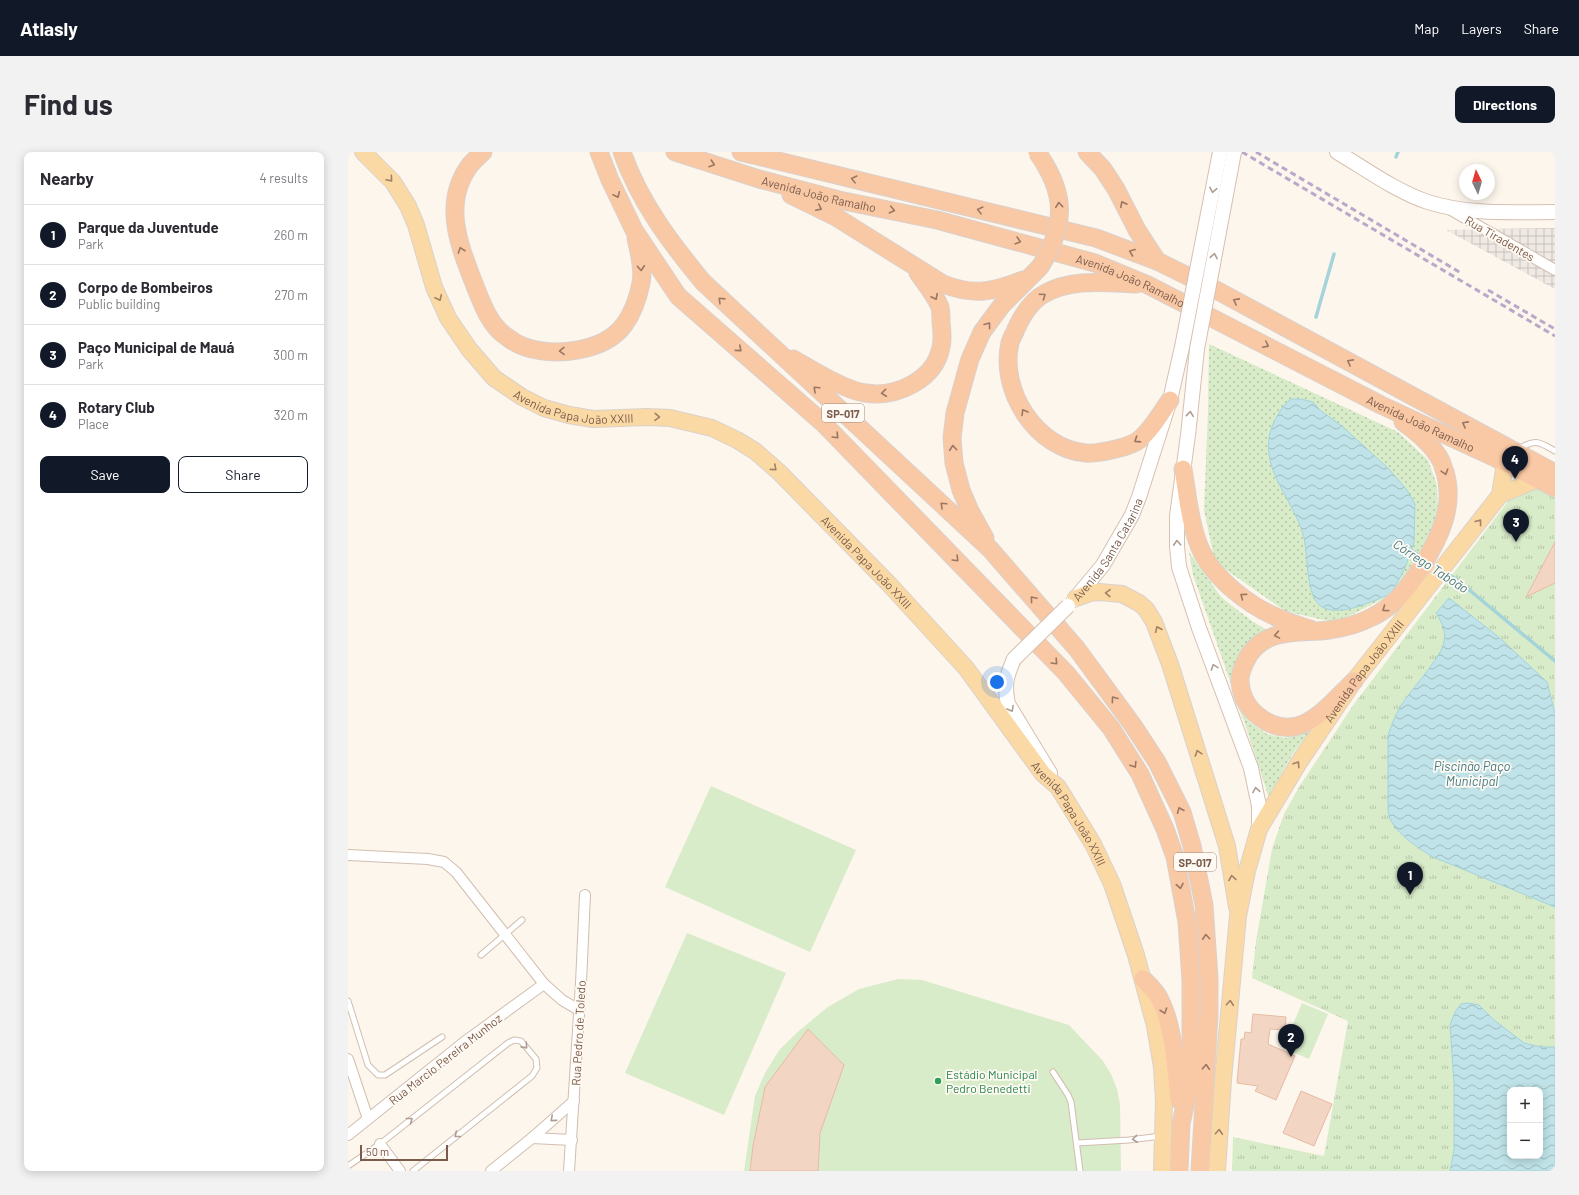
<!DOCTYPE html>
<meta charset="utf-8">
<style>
body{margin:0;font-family:Barlow,sans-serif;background:#f2f2f3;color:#2b2b33}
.controls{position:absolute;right:12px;bottom:12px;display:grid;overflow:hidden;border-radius:8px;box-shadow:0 2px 10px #0003}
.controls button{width:36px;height:36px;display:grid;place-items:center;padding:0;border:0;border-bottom:1px solid #e1e1e2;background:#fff;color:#2b2b33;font:20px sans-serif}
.compass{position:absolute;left:1111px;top:12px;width:36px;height:36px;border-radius:50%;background:#fff;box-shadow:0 2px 10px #0003;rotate:355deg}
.scale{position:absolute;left:12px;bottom:10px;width:88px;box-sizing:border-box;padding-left:4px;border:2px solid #7a5c4d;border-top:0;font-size:11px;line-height:14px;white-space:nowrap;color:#7a5c4d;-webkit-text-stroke:3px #fffaf3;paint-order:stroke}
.you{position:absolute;left:649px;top:530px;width:14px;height:14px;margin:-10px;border:3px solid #fff;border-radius:50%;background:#1a73e8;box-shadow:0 0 0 6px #1a73e833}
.badge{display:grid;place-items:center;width:26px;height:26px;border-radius:50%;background:#111827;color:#fff;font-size:13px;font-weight:700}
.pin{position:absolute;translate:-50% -33px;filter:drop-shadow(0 1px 2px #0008)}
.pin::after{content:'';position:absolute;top:21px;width:14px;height:12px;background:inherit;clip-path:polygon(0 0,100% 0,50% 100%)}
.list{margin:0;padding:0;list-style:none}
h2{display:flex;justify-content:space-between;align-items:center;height:52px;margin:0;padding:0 16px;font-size:17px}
h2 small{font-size:13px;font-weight:400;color:#7c7c81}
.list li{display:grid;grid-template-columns:26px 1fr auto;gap:12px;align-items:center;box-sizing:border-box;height:60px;padding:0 16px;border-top:1px solid #e1e1e2}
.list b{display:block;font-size:15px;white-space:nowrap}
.list p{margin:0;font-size:13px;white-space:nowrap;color:#7c7c81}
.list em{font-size:13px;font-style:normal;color:#7c7c81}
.actions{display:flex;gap:8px;padding:12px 16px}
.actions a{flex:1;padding:9px 0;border:1px solid #111827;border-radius:8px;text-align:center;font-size:14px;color:#111827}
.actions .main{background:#111827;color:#fff}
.map{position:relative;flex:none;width:1207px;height:1019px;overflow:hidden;border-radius:8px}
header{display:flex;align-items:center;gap:24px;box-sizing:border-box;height:56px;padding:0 20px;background:#111827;color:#fff}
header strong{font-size:19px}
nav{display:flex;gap:22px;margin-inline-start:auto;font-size:14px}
.intro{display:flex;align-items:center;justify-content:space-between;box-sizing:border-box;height:96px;padding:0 24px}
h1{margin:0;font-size:28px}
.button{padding:10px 18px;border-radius:8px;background:#111827;color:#fff;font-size:14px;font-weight:700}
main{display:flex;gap:24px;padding:0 24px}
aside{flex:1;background:#fff;border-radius:8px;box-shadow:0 2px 10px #0003}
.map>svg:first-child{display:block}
.industrial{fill:url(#industrial-grid)}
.grass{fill:url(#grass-dots)}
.park{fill:url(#park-tufts);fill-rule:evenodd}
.garden{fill:#d8ecc9}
.water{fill:url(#water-waves);stroke:#a5d3da;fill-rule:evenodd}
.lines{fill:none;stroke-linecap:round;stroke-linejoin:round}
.stream{stroke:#a5d3da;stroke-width:3.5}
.building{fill:#f3d5c3;stroke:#e6bba3}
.service-casing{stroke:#d1beb0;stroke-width:7}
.minor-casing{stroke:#d1beb0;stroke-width:12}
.secondary-casing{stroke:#d6c0b0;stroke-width:16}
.primary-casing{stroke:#dad1cd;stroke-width:18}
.trunk-casing{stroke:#dad1cd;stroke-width:19}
.service{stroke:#fff;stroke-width:5}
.minor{stroke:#fff;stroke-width:10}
.secondary{stroke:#fff;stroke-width:14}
.primary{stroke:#fbd9a5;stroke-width:16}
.trunk{stroke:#f9c8a4;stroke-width:17}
.rail{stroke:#b9a8c9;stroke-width:3;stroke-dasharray:6 4;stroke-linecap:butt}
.secondary-bridge-casing{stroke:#d6c0b0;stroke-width:16;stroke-linecap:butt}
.trunk-bridge-casing{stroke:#dad1cd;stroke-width:19;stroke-linecap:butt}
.secondary-bridge{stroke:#fff;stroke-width:14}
.trunk-bridge{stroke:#f9c8a4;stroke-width:17}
.oneway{stroke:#9a7763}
.oneway2{stroke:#a18267}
.oneway3{stroke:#af9d94}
.leisure-dot{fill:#2e9e5b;stroke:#fffaf3;stroke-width:1.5}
.labels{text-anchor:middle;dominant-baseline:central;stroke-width:3.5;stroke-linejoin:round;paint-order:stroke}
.shield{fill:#fffaf3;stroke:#a28b7f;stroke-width:1}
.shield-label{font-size:11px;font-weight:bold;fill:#7a5c4d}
.street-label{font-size:12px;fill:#7a5c4d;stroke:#fffaf3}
.leisure-label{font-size:12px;fill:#27864d;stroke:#fffaf3;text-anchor:start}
.water-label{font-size:13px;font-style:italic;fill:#437c86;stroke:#fffaf3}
</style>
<header>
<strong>Atlasly</strong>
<nav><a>Map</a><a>Layers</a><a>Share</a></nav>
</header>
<div class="intro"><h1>Find us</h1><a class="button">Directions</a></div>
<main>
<aside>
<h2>Nearby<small>4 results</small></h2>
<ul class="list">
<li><span class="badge">1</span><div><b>Parque da Juventude</b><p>Park</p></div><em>260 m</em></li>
<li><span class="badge">2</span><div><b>Corpo de Bombeiros</b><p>Public building</p></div><em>270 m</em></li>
<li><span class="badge">3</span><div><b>Paço Municipal de Mauá</b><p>Park</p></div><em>300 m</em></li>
<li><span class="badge">4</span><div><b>Rotary Club</b><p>Place</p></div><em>320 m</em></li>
</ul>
<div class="actions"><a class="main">Save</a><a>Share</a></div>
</aside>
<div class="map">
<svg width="1207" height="1019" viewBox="0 0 1207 1019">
<defs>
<pattern id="industrial-grid" width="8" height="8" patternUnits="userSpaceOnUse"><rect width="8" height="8" fill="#efe9e4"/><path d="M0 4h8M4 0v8" fill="none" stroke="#c7c0bb"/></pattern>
<pattern id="grass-dots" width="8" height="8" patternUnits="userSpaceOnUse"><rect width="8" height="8" fill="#d8ecc9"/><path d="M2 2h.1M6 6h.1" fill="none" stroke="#b4c2a5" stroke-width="1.8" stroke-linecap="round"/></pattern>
<pattern id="park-tufts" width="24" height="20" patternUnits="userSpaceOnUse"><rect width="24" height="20" fill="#d8ecc9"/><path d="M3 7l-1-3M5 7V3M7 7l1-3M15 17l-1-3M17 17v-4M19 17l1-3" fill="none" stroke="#b4c2a5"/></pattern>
<pattern id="water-waves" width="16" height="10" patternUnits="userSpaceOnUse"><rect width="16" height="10" fill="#bfe3e8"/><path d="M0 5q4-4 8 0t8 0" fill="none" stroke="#a0bbbe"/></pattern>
</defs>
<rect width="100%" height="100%" fill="#fdf6ec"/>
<path class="industrial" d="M 1207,76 L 1207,137 L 1098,78 L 1196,76 Z"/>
<g class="grass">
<path d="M 861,192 L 1050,280 L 1080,308 L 1089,333 L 1090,363 L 1076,392 L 1048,440 L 988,471 L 937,459 L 867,410 L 856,358 L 860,259 Z"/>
<path d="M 841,400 L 874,446 L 904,469 L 921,479 L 887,537 L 895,561 L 902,570 L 919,582 L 938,586 L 966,578 C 943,599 935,619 921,646 L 896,569 L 888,550 L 882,529 L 845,423 Z"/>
</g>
<path class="park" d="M 1190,337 L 1207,346 L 1207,1019 L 884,1019 L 885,985 L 976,1004 L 1000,869 L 904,826 L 908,789 L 924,697 L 936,662 L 951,635 L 1006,552 L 1167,340 ZM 1162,938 L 1192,938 L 1192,1004 L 1162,1004 Z"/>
<g class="garden">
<path d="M 363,634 L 508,698 L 462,800 L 317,735 Z"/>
<path d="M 339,781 L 438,821 L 376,963 L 277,921 Z"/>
<path d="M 550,827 L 574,828 L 721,873 L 755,909 L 763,922 L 769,937 L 772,952 L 773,1019 L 396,1019 L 407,944 L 417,921 L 432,897 L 452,878 L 480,855 L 511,837 Z"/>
<path d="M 954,851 L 980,862 L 961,907 L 935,896 Z"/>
</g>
<g class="water">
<path d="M 943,247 L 953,247 L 965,250 L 972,258 L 995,275 L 1040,316 L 1059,338 L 1067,352 L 1066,390 L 1057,416 L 1043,442 C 1023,449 997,464 976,456 C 956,448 961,400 955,382 C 944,344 905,311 927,268 C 932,259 935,253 943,247 Z"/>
<path d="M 1101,446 L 1152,486 L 1199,530 L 1207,561 L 1207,755 L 1085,705 C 1070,696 1043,679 1040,660 L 1040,583 C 1044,572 1048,561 1054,552 C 1062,539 1095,503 1096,490 C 1098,478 1094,471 1088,461 Z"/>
<path d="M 1120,851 L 1131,853 L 1146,868 L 1176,891 L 1193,895 L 1207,895 L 1207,1019 L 1102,1019 L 1106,998 L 1106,931 L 1102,873 L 1107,860 L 1113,852 ZM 1162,938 L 1192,938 L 1192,1004 L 1162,1004 Z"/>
</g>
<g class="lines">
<g class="stream">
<path d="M 1048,5 L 1050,0"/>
<path d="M 968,165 L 986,102"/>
<path d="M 1061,397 L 1074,405"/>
<path d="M 1096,420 L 1108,427 L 1207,509"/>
</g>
</g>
<g class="building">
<path d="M 1207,390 L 1207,431 L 1178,445 Z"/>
<path d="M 905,862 L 938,865 L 937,878 L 922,877 L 920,892 L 947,904 L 928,948 L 907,939 L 910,934 L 889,931 L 893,887 L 896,887 L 897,880 L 903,881 Z"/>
<path d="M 460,877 L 496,913 L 472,981 L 470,1019 L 402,1019 L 405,994 L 417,935 Z"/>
<path d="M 953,939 L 984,952 L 966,994 L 935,981 Z"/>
</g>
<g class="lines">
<g class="service-casing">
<g id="service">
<path d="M 1170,297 C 1188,287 1190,289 1207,299"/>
<path d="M 133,803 L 174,768"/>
<path d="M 0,849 L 20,913 L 30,923 L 37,923 L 94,885"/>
<path d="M 705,920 L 720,943 L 723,950 L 732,1019"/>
<path d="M 729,991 L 781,988 L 813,984"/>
<path d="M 0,1014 L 32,992 L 160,891 L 166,888 L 173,889 L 188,907 L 189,916 L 184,924 L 65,1019"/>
</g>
</g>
<g class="minor-casing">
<g id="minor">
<path d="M 1103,58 L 1207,118"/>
<path d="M 0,703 L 80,707 L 96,710 L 108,720 L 196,832 L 214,848 L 231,858"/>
<path d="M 0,907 L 20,967"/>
<path d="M 0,983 L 119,888 L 196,832"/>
<path d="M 184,986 L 224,988"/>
<path d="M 32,992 L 52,1019"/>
<path d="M 143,1019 L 184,986 L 226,949"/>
<path d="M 221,1019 L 233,831 L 237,743"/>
</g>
</g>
<g class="secondary-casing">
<g id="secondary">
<path d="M 989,0 C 1016,16 1049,40 1080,50 C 1120,63 1165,60 1207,60"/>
<path d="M 849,197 L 840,283 L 829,364 L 829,394 L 831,415 L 851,476 L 903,616 L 911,654 L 911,677"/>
<path id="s1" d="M 726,448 L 755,413 L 784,363 L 791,345 L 822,248 L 834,195"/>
<path d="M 666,507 C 658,525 656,533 660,552 L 702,621"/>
</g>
</g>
<g class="primary-casing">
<g id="primary">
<path id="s2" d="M 15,0 L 45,30 L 60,54 L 68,73 L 86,135 L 100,166 L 121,197 L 146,226 L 174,245 L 196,256 L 221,263 L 245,267 L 299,265 L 322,266 L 364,276 L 389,288 L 407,299 L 431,320 L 542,433 L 618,516 L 695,622 L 710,635 L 745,692 L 764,732 L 788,803 L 807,874 L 814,915 L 816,950 L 814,1019"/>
<path d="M 1152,343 L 1190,327"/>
<path d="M 728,446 L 742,441 L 751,440 L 774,442 L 791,451 L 798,457 L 806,470 L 822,512 L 879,694 L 889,755"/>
<path id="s3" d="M 869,1019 L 875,928 L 890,764 L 899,719 L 911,677 L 950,612 L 1006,529 L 1152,343 L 1156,318 L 1153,299"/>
</g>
</g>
<g class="trunk-casing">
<g id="trunk">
<path d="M 135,0 C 131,4 126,8 122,13 C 93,52 112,95 127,134 C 134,152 142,174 159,185 C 164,189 171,193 177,195 C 207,205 256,200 276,173 C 285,161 290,146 293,131 C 296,117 291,100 288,86"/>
<path d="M 251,0 L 262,28 L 286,78 L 330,144 L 475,271 L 682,484 L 718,521 L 763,576 L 792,622 L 817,677 L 827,705 L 839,770 L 843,828 L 843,903 L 840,939 L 833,972 L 831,1019"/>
<path d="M 274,0 C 291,49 322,90 355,130 L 642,397 L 729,497 L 784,572 L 809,610 L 834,660 L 844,694 L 856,753 L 861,826 L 861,863 L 852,1019"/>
<path id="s4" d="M 327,0 L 411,27 L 491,48 L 589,68 L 747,111 L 800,133 L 1033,253 L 1156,310 L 1207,336"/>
<path d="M 393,0 L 748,86 L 809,109 L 870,139 L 1207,321"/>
<path d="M 739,0 L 755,17 L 768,37 L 789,78 L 809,109"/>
<path d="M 443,43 L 488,65 L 595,132 C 626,144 645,140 675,128"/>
<path d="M 788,132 C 758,131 724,126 696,142 C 683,149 674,164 668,177 C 667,181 663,186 662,191 C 651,238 688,297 738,301 C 745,302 752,300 759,299 C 769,297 779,295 788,290 C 801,282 813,261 822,248"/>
<path d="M 445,207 C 465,218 496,238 517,241 C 548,246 587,228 593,195 C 595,187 594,178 593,170 C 593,165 593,160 592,155 C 587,143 578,132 570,121"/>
<path d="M 835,317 C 839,340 841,366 849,388 C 860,423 900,454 933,467 C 942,471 953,474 962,477"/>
<path d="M 637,386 L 622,359 L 613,338 L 606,311 L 604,286 L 607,261 L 622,207 L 634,180 L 654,153 L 692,115"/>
<path d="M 1006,529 C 978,556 949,596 909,563 C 897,553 892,540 892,526 C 893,517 897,510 901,503 C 920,475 952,482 981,478 C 996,476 1011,472 1024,465 C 1046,455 1062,434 1074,414 C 1092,385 1107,354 1097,320 C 1095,317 1095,312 1093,309 C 1085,293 1069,280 1055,270"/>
<path d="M 795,827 C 801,833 809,840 812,848 C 826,875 828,918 831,948"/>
</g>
</g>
<use href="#service" class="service"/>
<use href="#minor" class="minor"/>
<use href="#secondary" class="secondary"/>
<use href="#primary" class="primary"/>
<use href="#trunk" class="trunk"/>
<g class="rail">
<path d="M 894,0 L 1207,184"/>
<path d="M 908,0 L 1113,121"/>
<path d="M 1140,138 L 1207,177"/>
</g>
<g class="secondary-bridge-casing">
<g id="secondary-bridge">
<path d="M 834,195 L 872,0"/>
<path d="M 849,197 L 886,0"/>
<path d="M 666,507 L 720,454"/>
</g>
</g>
<g class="trunk-bridge-casing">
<path id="trunk-bridge" d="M 689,0 C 718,41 719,72 692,115"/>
</g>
<use href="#secondary-bridge" class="secondary-bridge"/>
<use href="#trunk-bridge" class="trunk-bridge"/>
</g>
<defs><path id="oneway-chevron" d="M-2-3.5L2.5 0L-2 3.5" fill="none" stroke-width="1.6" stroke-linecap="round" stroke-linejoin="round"/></defs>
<g class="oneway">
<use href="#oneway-chevron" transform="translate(364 12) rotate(18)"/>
<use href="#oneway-chevron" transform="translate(506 27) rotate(-166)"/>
<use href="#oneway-chevron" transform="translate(269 43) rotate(65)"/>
<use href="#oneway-chevron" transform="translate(775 52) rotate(-117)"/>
<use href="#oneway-chevron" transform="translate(711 53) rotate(-96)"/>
<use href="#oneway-chevron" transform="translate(471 56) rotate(26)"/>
<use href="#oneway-chevron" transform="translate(544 58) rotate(12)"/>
<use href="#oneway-chevron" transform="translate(632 58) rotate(-166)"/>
<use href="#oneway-chevron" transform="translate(670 89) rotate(15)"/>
<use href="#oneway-chevron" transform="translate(113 98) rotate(-109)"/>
<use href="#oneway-chevron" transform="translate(784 100) rotate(-159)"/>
<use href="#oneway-chevron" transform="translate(293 116) rotate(86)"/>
<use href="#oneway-chevron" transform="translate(695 144) rotate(-35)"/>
<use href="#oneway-chevron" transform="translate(587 145) rotate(63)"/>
<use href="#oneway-chevron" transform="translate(373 148) rotate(-136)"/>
<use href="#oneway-chevron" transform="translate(888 149) rotate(-152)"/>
<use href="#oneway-chevron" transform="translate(640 173) rotate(-53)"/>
<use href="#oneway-chevron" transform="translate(918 193) rotate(27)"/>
<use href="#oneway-chevron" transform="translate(391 197) rotate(41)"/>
<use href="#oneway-chevron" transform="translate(214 199) rotate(178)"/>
<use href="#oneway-chevron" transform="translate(1002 210) rotate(-152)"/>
<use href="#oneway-chevron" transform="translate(468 237) rotate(-137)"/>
<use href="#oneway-chevron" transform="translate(536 241) rotate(174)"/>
<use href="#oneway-chevron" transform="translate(676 260) rotate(-121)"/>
<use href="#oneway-chevron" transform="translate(1117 272) rotate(-152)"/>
<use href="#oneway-chevron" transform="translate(488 284) rotate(46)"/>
<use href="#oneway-chevron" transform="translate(789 288) rotate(147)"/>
<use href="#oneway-chevron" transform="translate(605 296) rotate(-95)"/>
<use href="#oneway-chevron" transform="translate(1097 320) rotate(73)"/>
<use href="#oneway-chevron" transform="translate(595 353) rotate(-137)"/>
<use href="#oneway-chevron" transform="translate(608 407) rotate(46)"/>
<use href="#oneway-chevron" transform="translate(895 444) rotate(-143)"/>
<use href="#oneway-chevron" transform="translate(685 447) rotate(-130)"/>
<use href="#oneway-chevron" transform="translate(1037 457) rotate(144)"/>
<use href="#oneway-chevron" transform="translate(929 483) rotate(170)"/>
<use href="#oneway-chevron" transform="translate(707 510) rotate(46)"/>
<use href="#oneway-chevron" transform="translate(766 547) rotate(-126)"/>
<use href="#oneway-chevron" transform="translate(786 613) rotate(58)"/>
<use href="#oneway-chevron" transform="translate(832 658) rotate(-113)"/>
<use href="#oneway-chevron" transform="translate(832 734) rotate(79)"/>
<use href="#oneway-chevron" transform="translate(858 785) rotate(-94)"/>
<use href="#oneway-chevron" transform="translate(816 859) rotate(71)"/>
<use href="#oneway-chevron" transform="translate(858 915) rotate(-87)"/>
</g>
<g class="oneway2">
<use href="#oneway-chevron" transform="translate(42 27) rotate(49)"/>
<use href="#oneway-chevron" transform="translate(91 146) rotate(65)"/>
<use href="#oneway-chevron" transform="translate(309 265) rotate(3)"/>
<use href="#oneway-chevron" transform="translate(426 316) rotate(41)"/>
<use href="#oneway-chevron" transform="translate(1131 370) rotate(-52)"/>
<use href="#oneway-chevron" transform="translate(760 441) rotate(-178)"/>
<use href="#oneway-chevron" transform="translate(810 477) rotate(-113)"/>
<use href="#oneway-chevron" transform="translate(850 601) rotate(-108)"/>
<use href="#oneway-chevron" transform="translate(949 612) rotate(-57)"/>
<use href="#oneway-chevron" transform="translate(884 726) rotate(-99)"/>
<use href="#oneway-chevron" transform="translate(882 851) rotate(-85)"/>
<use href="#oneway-chevron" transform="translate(871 980) rotate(-86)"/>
</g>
<g class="oneway3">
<use href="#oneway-chevron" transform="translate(865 38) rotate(100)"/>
<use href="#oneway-chevron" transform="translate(866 104) rotate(-79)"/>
<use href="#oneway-chevron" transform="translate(842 262) rotate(-84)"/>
<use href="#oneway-chevron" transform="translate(829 391) rotate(-93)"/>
<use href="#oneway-chevron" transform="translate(866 515) rotate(-110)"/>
<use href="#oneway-chevron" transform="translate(663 557) rotate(61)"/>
<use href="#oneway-chevron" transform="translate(908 638) rotate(-100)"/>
<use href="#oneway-chevron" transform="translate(177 894) rotate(48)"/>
<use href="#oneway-chevron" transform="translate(205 967) rotate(139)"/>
<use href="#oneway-chevron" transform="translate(62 968) rotate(-38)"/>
<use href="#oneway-chevron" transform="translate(109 983) rotate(141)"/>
<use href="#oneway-chevron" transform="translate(787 987) rotate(174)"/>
</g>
<circle class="leisure-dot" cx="590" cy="929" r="4"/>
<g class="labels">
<g class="shield">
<rect x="474" y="252" width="42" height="18" rx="3"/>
<rect x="826" y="701" width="42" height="18" rx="3"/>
</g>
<g class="shield-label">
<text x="495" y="261">SP-017</text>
<text x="847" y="710">SP-017</text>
</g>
<g class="street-label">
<text stroke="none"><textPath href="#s4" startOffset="150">Avenida João Ramalho</textPath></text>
<text transform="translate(1152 86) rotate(30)">Rua Tiradentes</text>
<text stroke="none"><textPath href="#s4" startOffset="474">Avenida João Ramalho</textPath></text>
<text stroke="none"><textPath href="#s2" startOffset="353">Avenida Papa João XXIII</textPath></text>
<text stroke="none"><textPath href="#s4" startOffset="798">Avenida João Ramalho</textPath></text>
<text stroke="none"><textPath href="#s1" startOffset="61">Avenida Santa Catarina</textPath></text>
<text stroke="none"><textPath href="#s2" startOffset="701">Avenida Papa João XXIII</textPath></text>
<text stroke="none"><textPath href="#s3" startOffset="535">Avenida Papa João XXIII</textPath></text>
<text stroke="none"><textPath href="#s2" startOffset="1025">Avenida Papa João XXIII</textPath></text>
<text transform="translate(230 881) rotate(-87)">Rua Pedro de Toledo</text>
<text transform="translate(97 907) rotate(-38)">Rua Marcio Pereira Munhoz</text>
</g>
<g class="leisure-label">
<text x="598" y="922">Estádio Municipal<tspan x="598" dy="14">Pedro Benedetti</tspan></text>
</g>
<g class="water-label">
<text transform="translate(1083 414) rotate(33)">Córrego Taboão</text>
<text x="1124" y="614">Piscinão Paço<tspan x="1124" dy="15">Municipal</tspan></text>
</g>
</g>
</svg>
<div class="controls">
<button>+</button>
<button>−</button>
</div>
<svg class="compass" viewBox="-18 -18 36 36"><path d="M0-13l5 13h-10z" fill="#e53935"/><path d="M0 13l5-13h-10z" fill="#7c7c81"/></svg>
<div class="scale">50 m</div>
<div class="you"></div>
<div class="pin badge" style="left:1062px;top:743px">1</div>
<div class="pin badge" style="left:943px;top:905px">2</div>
<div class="pin badge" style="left:1168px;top:390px">3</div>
<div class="pin badge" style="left:1167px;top:327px">4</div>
</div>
</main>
